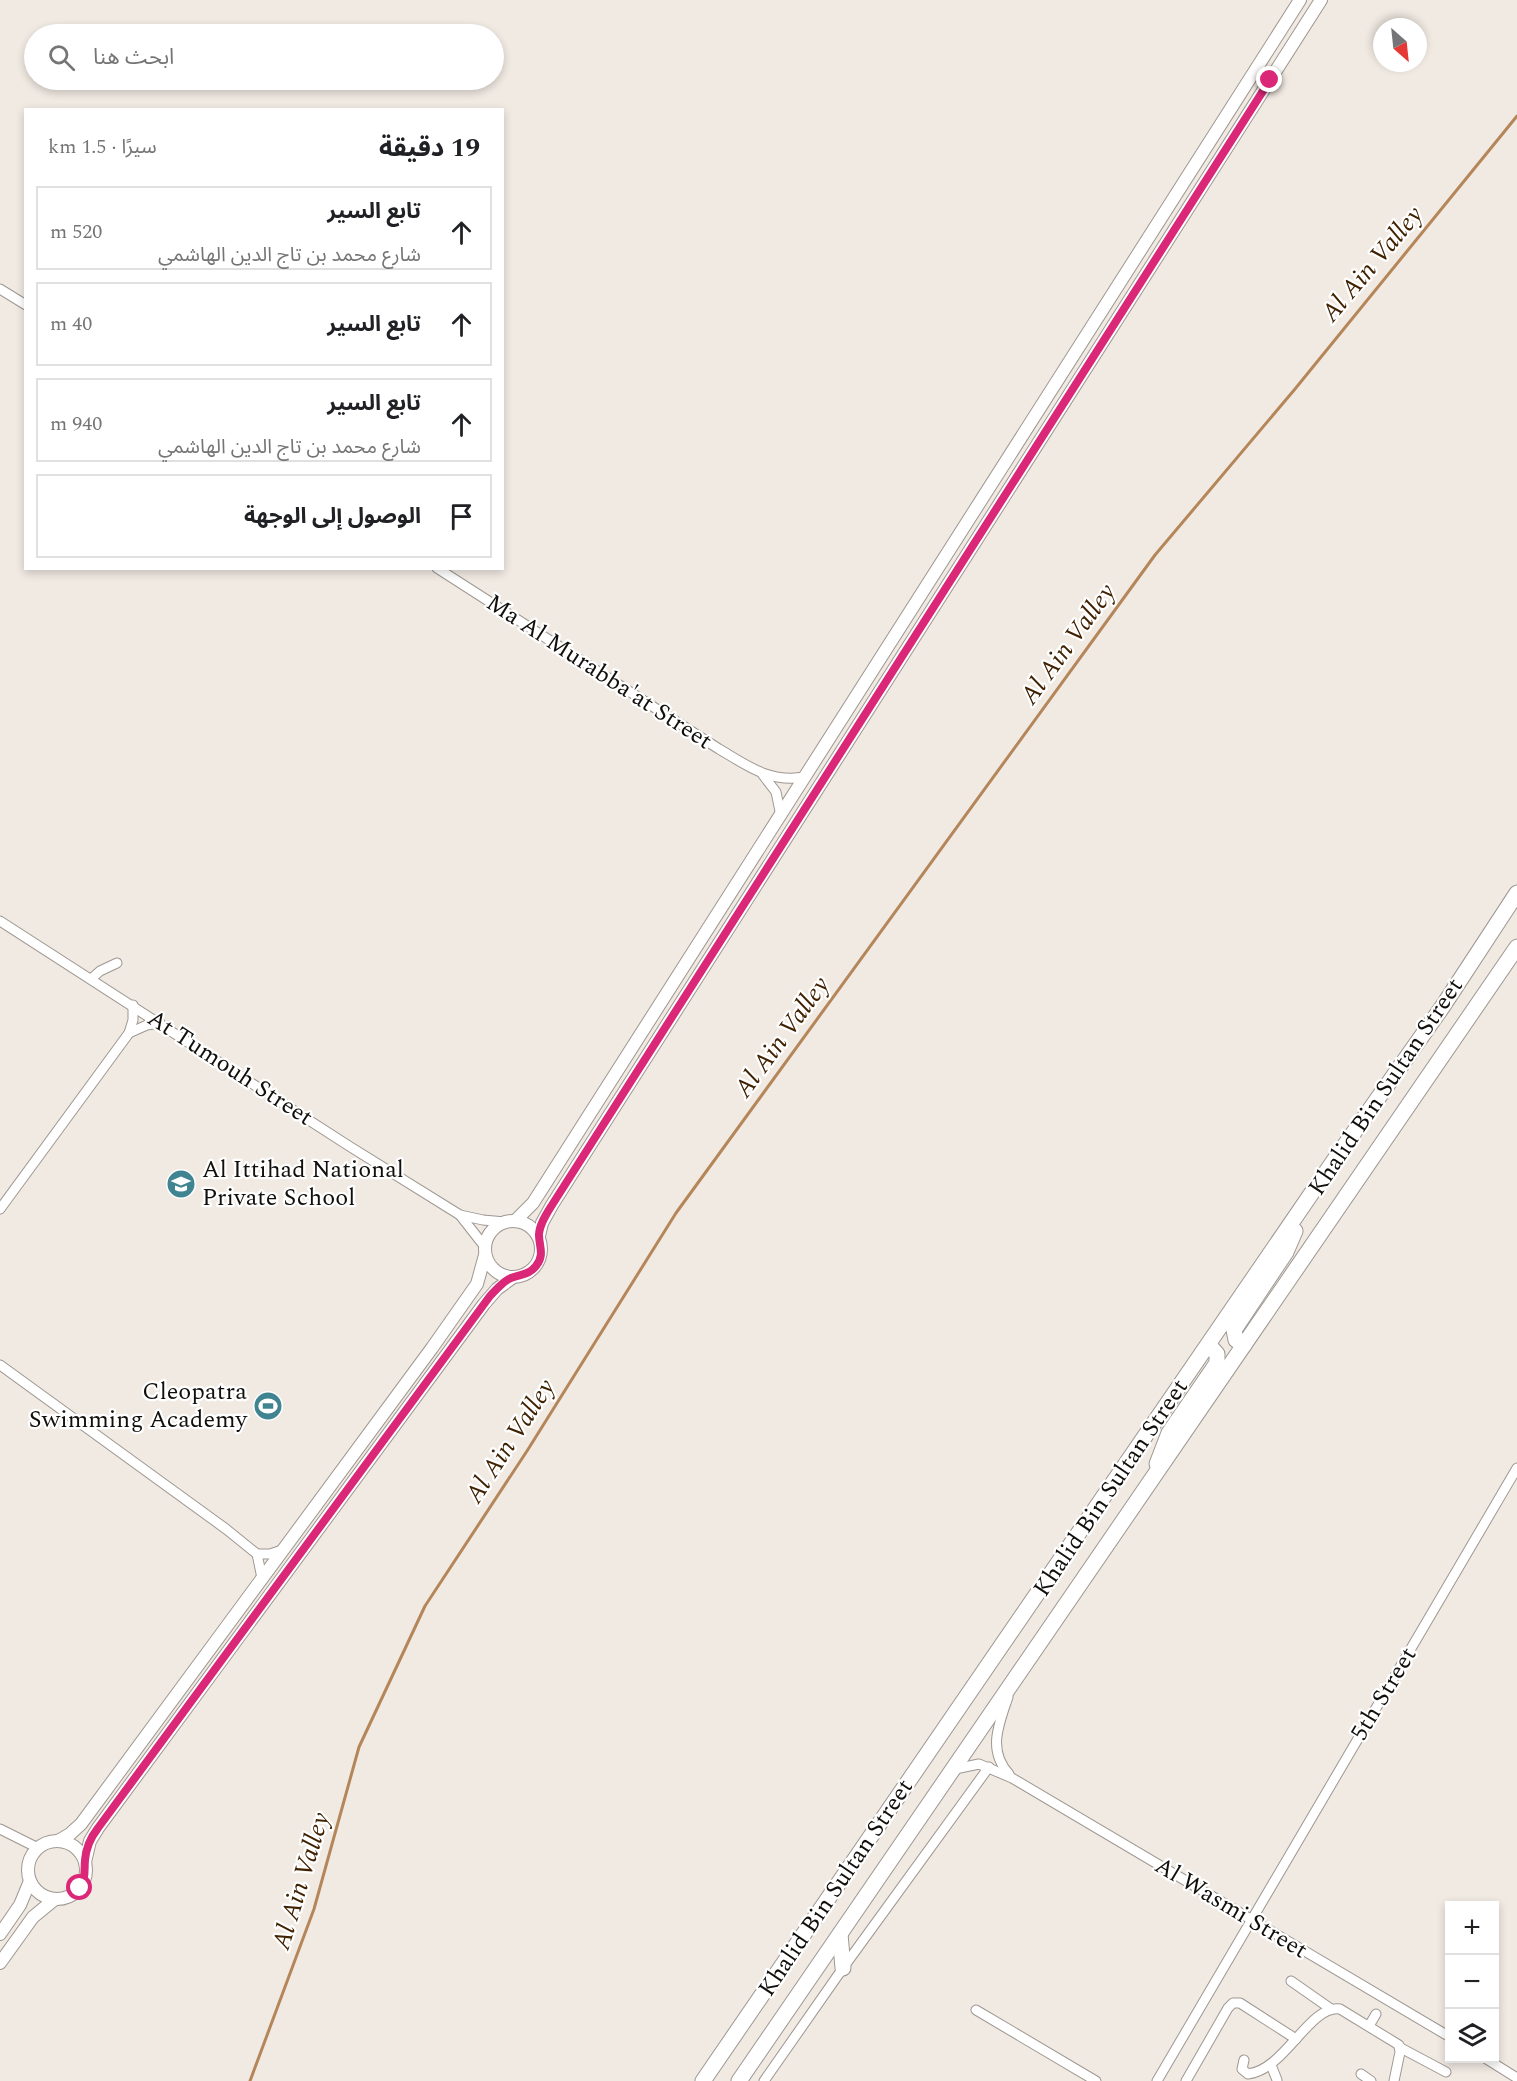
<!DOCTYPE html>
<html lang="ar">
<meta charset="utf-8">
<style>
body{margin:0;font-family:Spectral,"Noto Sans Arabic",serif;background:#f2f2f2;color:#202124;direction:rtl}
.controls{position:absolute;right:18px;bottom:18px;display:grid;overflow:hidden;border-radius:0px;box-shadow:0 3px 9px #0003}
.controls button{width:54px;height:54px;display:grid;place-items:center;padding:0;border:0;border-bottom:2px solid #e0e0e0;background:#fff;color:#202124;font:30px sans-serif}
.compass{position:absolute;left:1373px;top:18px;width:54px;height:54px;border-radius:50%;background:#fff;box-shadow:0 3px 9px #0003;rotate:153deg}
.stop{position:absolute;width:18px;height:18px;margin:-14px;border:4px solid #db2777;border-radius:50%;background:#fff}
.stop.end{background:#db2777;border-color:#fff;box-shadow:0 2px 6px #0008}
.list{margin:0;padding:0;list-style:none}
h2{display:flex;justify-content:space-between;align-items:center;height:78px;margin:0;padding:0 24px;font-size:26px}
h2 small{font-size:20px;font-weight:400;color:#757577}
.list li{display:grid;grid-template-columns:39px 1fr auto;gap:18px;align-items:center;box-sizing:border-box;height:84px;margin:0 12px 12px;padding:0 12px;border:2px solid #e0e0e0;border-radius:0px}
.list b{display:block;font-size:22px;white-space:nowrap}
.list p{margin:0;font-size:20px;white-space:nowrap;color:#757577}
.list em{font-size:20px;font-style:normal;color:#757577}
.icon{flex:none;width:33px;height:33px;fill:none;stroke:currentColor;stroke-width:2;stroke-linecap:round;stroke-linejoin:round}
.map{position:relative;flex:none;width:1517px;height:2081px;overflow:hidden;direction:ltr}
.search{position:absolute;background:#fff;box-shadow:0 3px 9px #0003;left:24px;top:24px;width:480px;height:66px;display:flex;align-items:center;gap:15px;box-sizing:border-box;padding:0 21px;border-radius:33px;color:#757577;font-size:22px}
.panel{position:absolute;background:#fff;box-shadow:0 3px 9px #0003;left:24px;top:108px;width:480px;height:462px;border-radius:0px;direction:rtl}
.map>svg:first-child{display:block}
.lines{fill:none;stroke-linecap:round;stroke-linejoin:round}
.stream{stroke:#b58659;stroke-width:3}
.minor-casing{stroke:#9e9791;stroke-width:11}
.tertiary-casing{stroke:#9e9791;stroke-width:14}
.primary-casing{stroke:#9e9791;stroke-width:17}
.minor{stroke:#fff;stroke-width:9}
.tertiary{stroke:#fff;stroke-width:12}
.primary{stroke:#fff;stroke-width:15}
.route{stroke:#db2777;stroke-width:8}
.labels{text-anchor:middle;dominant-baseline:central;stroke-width:4.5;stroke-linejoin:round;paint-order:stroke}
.street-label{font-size:24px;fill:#110f0c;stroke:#fff}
.poi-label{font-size:24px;fill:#110f0c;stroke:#fff;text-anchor:start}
.water-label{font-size:26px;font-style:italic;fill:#402100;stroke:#fff}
</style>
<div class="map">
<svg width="1517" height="2081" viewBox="0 0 1517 2081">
<rect width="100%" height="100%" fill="#f1eae3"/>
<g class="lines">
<path class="stream" d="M 250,2081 L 314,1909 L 359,1747 L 425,1606 L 527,1451 L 676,1213 L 1155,555 L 1295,389 L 1517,116"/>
<g class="minor-casing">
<g id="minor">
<path d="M 0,289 L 26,305"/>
<path d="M 437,568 L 719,749 C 748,766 769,783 805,777"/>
<path d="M 763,775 L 776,792 L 781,816"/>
<path d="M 0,921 L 349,1146 L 460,1215 L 485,1247"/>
<path d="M 91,979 L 100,971 L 117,963"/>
<path d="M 129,1033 L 147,1025 L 160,1023"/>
<path d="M 0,1209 L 129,1033 L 133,1020 L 133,1005"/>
<path d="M 460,1215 L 483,1220 L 505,1222"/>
<path d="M 0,1365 L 226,1529 L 257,1554 L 262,1578"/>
<path d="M 257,1554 L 270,1554 L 282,1550"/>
<path d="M 1008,1697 C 999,1724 987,1750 1009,1774"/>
<path d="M 955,1769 L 979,1764 L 1012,1778 L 1450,2037"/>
<path d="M 0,1829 L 38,1848"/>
<path d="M 1291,1981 L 1331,2009"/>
<path d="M 976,2010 L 1096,2081"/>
<path d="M 1369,2026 L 1376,2014"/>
<path d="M 1399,2047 L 1446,2072"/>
<path d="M 1485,2058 L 1517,2078"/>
<path d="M 1244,2060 L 1242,2069 L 1248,2074 C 1285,2070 1310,2004 1340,2009 L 1399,2045 L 1400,2052 L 1394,2081"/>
<path d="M 1271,2065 L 1277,2080"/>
<path d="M 1361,2074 L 1371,2081"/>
<path d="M 764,2081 L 843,1968 L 989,1767"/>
<path d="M 1157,2081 L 1517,1468"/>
<path d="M 1186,2081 L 1228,2008 L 1233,2003 L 1240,2003 L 1296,2039"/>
</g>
</g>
<g class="tertiary-casing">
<g id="tertiary">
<circle cx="513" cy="1249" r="28"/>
<path d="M 515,1221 L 533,1203 L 1300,0"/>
<path d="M 539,1236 L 542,1223 L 552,1205 L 1321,0"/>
<path d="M 58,1841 L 70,1834 L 81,1824 L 432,1348 L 477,1284 L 485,1255"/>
<circle cx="57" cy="1870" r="29"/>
<path d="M 85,1862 L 90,1841 L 98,1828 L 484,1304 L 497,1289 L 512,1278"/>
<path d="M 0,1934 L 20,1905 L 30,1881"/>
<path d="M 0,1963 L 33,1917 L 55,1899"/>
</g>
</g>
<g class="primary-casing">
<g id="primary">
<path d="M 1244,1345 L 1236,1340 L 1234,1330 L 1286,1252 L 1295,1231"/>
<path d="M 1157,1464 L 1169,1433 L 1217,1363 L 1217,1354 L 1209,1345"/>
<path d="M 840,1934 L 843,1968"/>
<path d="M 703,2081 L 1333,1162 L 1443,1006 L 1517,893"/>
<path d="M 739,2081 L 1517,947"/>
</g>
</g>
<use href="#minor" class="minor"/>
<use href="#tertiary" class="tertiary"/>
<use href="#primary" class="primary"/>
</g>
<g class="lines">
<path class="route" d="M 80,1888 C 86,1878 84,1871 85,1860 C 86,1848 91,1837 98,1828 L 490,1296 C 496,1290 503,1281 511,1278 C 521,1274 529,1275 536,1266 C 545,1255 539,1246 539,1235 C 539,1225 547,1213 552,1205 L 1270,80"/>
</g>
<defs>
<g id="school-disc" transform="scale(1.5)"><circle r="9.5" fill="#408492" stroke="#fff"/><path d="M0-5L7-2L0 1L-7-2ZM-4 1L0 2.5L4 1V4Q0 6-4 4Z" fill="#fff"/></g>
<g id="stadium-disc" transform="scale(1.5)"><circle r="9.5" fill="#408492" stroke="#fff"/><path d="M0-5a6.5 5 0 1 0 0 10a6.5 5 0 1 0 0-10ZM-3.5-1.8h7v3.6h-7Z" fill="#fff"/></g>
</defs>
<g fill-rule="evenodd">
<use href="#school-disc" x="181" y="1184"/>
<use href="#stadium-disc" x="268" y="1406"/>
</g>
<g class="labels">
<g class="street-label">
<text transform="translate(599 672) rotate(33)">Ma Al Murabba'at Street</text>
<text transform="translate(230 1068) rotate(33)">At Tumouh Street</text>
<text transform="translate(1386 1087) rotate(-56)">Khalid Bin Sultan Street</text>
<text transform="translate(1111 1488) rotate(-56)">Khalid Bin Sultan Street</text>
<text transform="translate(1384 1694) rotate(-59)">5th Street</text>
<text transform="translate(836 1888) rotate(-56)">Khalid Bin Sultan Street</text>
<text transform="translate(1231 1908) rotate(31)">Al Wasmi Street</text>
</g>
<g class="poi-label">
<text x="202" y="1170">Al Ittihad National<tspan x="202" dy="28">Private School</tspan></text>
<text x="247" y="1392" text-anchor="end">Cleopatra<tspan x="247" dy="28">Swimming Academy</tspan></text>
</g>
<g class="water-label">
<text transform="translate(1372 264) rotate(-50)">Al Ain Valley</text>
<text transform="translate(1068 644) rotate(-54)">Al Ain Valley</text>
<text transform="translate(782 1037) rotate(-54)">Al Ain Valley</text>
<text transform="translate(510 1441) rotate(-57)">Al Ain Valley</text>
<text transform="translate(301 1881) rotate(-73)">Al Ain Valley</text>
</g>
</g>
</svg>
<div class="controls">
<button>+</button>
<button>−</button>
<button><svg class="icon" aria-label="layers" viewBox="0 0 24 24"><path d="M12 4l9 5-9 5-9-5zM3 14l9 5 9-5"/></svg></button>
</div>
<svg class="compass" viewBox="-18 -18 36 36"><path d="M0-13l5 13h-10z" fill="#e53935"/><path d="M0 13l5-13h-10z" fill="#757577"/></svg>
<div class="stop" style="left:80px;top:1888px"></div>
<div class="stop end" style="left:1270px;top:80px"></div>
<div class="search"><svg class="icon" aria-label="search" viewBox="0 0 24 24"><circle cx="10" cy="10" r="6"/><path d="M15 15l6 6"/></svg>ابحث هنا</div>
<section class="panel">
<h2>19 دقيقة<small>سيرًا · 1.5 km</small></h2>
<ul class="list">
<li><svg class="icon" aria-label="ahead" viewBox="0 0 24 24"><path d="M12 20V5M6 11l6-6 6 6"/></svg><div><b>تابع السير</b><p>شارع محمد بن تاج الدين الهاشمي</p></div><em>520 m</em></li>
<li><svg class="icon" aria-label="ahead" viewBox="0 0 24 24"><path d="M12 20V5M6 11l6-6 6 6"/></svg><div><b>تابع السير</b></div><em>40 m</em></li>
<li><svg class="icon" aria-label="ahead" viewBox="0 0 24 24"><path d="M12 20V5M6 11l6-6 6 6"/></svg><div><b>تابع السير</b><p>شارع محمد بن تاج الدين الهاشمي</p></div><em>940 m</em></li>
<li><svg class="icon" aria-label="arrive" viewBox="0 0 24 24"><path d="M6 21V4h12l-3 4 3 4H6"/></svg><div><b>الوصول إلى الوجهة</b></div></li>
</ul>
</section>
</div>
